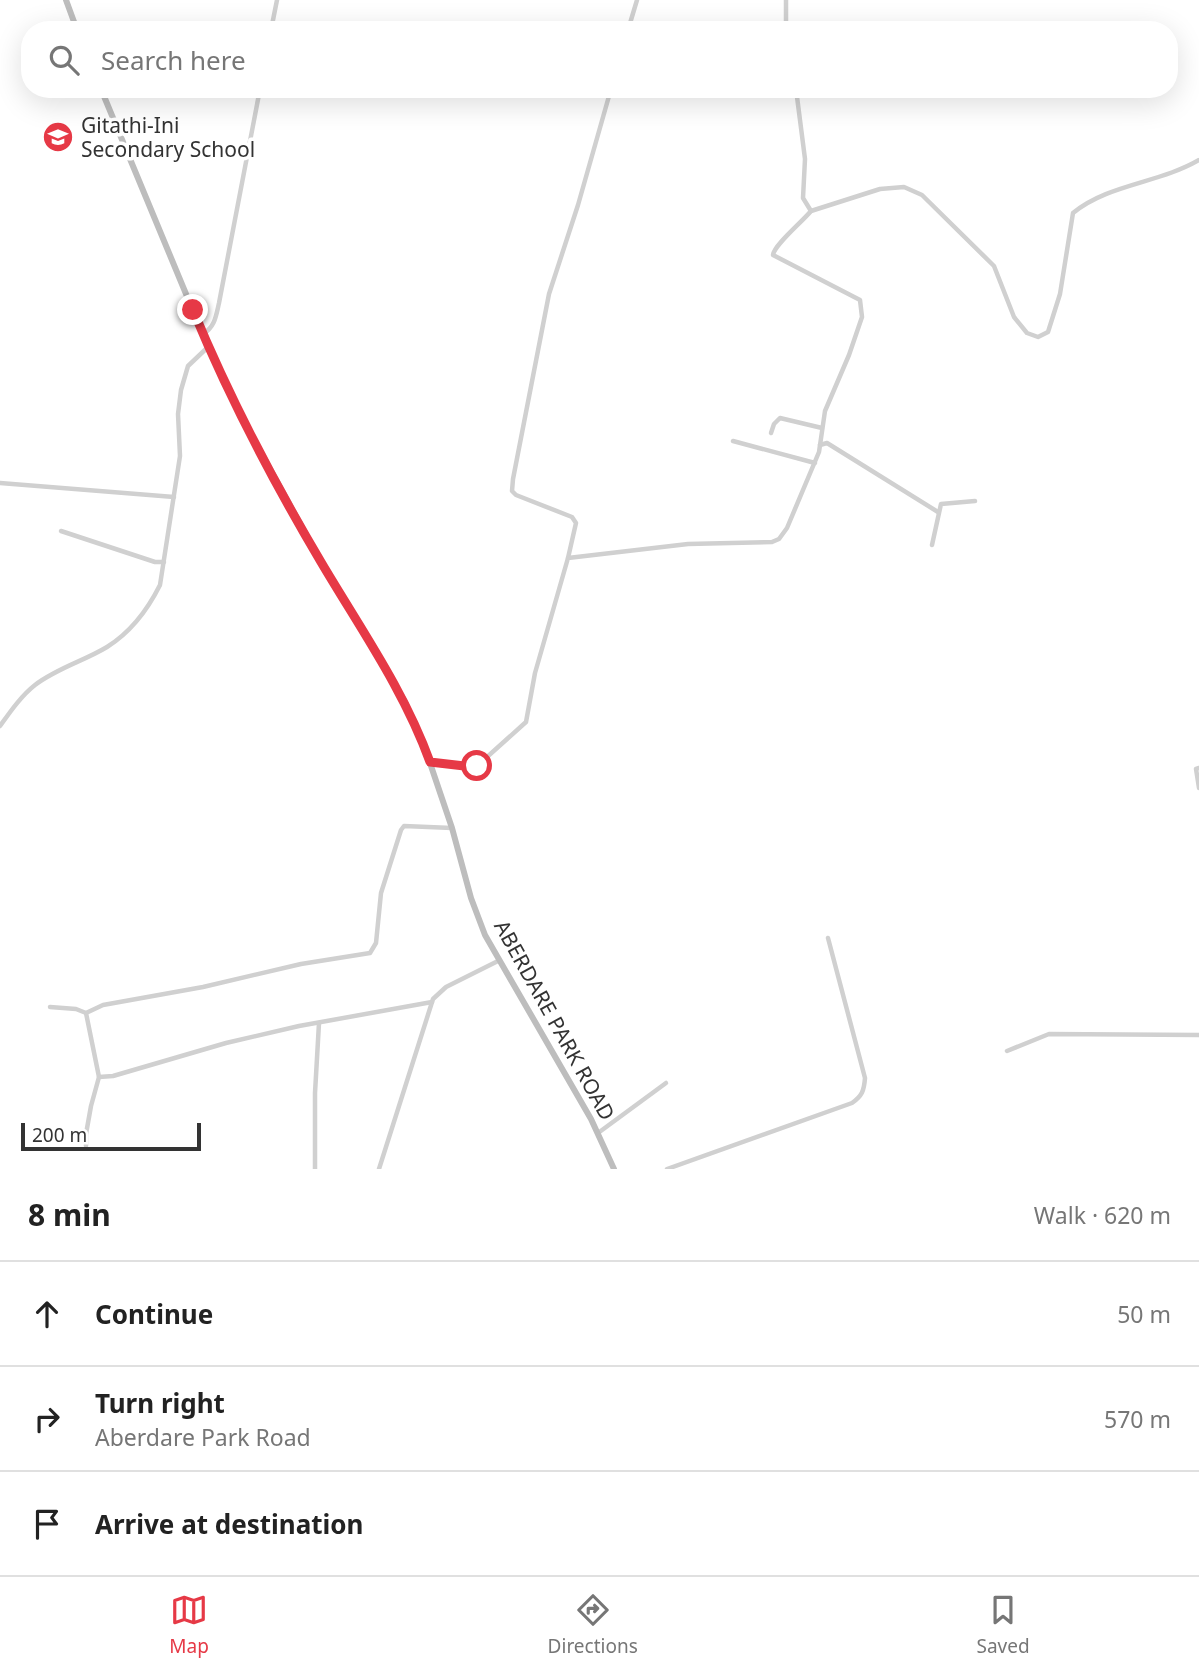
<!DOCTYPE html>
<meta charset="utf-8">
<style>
body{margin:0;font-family:"Noto Sans",sans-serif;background:#f2f2f2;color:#222}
.scale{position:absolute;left:21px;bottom:18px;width:180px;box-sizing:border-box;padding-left:7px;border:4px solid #333;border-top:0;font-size:19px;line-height:24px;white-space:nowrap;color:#333;-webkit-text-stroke:5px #fff;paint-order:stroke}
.stop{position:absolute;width:21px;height:21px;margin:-16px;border:5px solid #e63946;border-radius:50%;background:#fff}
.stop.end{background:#e63946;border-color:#fff;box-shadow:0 2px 7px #0008}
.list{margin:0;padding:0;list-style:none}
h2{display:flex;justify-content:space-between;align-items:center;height:91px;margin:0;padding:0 28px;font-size:30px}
h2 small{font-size:23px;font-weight:400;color:#767676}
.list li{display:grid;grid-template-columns:46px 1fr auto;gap:21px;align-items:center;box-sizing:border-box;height:105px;padding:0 28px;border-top:2px solid #e0e0e0}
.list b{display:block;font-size:26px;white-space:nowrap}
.list p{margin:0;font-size:23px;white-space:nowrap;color:#767676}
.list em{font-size:23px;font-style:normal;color:#767676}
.icon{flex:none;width:38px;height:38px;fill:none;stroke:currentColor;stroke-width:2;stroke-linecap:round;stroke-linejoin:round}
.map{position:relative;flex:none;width:1199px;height:1169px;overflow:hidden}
.search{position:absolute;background:#fff;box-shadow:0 7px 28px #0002;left:21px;right:21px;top:21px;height:77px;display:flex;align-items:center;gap:18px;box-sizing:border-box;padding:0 24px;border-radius:28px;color:#767676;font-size:26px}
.sheet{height:406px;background:#fff}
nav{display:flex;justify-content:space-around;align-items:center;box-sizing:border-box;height:98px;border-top:2px solid #e0e0e0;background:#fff;font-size:19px;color:#767676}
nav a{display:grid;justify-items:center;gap:4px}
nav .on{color:#e63946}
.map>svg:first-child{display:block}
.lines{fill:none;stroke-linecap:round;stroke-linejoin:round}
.street{stroke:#d0d0d0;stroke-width:4.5}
.secondary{stroke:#bdbdbd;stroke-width:6}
.route{stroke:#e63946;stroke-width:9}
.labels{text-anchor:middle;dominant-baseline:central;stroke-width:7;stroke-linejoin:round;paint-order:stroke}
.poi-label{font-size:21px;fill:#333;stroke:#fff;text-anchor:start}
.street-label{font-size:21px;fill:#333;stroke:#fff}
</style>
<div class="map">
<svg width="1199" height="1169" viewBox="0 0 1199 1169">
<rect width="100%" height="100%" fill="#fff"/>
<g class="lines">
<g class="street">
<path d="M 271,30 L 277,0"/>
<path d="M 628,30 L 637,0"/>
<path d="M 786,30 L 786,0"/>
<path d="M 796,89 L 805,159 L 803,198 L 811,211 L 880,189 L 904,187 L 922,195 L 994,266 L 1014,317 L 1027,333 L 1038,337 L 1048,332 L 1060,294 L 1073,213 C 1108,184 1160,183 1199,160"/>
<path d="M 203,334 C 215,327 216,316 219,303 L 260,89"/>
<path d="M 771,433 L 774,424 L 780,418 L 822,428"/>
<path d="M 733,441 L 815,463"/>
<path d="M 820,445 L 827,443 L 938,512"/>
<path d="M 0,483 L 174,497"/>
<path d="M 61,531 L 155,562 L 164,562"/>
<path d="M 932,545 L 941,504 L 975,501"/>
<path d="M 568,558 L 576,523 L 572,517 L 516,495 L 512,491 L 513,479 L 549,294 L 578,205 L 611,89"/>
<path d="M 0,726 C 10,712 21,696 35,685 C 57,668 84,661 107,647 C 131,632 148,609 160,585 L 180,456 L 178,414 L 181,390 L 188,366 L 208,347"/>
<path d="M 430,763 L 473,767 L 477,766 L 526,722 L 535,673 L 568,558 L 688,544 L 772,542 L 779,539 L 787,528 L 819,452 L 825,411 L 849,355 L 862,317 L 860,300 L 773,255 C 774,245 802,222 811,211"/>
<path d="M 1199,768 L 1196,769 L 1199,788"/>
<path d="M 50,1007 L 76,1009 L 86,1013"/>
<path d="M 1007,1051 L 1049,1034 L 1199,1035"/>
<path d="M 99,1077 L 113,1076 L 226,1043 L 299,1026 L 432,1002"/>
<path d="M 598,1133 L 666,1083"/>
<path d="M 86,1146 L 86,1134 L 91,1106 L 99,1077 L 86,1013 L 103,1005 L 203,987 L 301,964 L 370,953 L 376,943 L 381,893 L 401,830 L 404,826 L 452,828"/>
<path d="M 315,1169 L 315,1093 L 319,1023"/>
<path d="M 379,1169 L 433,999 L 446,987 L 498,961"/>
<path d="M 667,1169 L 852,1103 C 862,1096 864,1091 865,1078 L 828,938"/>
</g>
<g class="secondary">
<path d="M 66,0 L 77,30"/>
<path d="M 101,89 L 208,347 L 239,412 L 321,562 L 404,700 L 430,763 L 452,828 L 471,898 L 485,935 L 591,1119 L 614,1169"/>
</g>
</g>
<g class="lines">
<path class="route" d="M 193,310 C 229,397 273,481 321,562 C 360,628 404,690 430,762 L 473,767 L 477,766"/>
</g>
<defs>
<g id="school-disc" transform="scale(1.575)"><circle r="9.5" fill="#e63946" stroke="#fff"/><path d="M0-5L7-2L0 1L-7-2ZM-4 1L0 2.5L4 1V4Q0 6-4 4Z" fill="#fff"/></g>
</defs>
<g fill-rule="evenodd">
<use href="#school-disc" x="58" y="137"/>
</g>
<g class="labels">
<g class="poi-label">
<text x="81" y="125">Gitathi-Ini<tspan x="81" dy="24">Secondary School</tspan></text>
</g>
<g class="street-label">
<text transform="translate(555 1020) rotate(61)">ABERDARE PARK ROAD</text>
</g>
</g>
</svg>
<div class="scale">200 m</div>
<div class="stop" style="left:477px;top:766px"></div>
<div class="stop end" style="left:193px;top:310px"></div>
<div class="search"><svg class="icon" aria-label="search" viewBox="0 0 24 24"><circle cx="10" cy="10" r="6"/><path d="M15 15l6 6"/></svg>Search here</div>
</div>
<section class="sheet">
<h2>8 min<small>Walk · 620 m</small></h2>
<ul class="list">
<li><svg class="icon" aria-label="ahead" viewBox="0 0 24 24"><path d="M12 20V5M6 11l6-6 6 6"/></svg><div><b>Continue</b></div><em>50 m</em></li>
<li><svg class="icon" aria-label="right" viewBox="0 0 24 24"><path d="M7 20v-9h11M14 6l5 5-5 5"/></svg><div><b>Turn right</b><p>Aberdare Park Road</p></div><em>570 m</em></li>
<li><svg class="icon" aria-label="arrive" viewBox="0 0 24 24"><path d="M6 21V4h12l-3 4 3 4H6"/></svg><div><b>Arrive at destination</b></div></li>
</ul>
</section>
<nav>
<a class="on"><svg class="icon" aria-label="map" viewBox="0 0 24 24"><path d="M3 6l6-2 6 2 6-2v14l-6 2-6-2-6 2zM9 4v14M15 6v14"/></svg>Map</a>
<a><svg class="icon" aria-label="directions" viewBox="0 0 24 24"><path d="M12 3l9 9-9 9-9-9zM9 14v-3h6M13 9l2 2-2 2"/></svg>Directions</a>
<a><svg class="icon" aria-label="saved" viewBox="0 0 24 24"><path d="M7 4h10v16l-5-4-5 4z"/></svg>Saved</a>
</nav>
